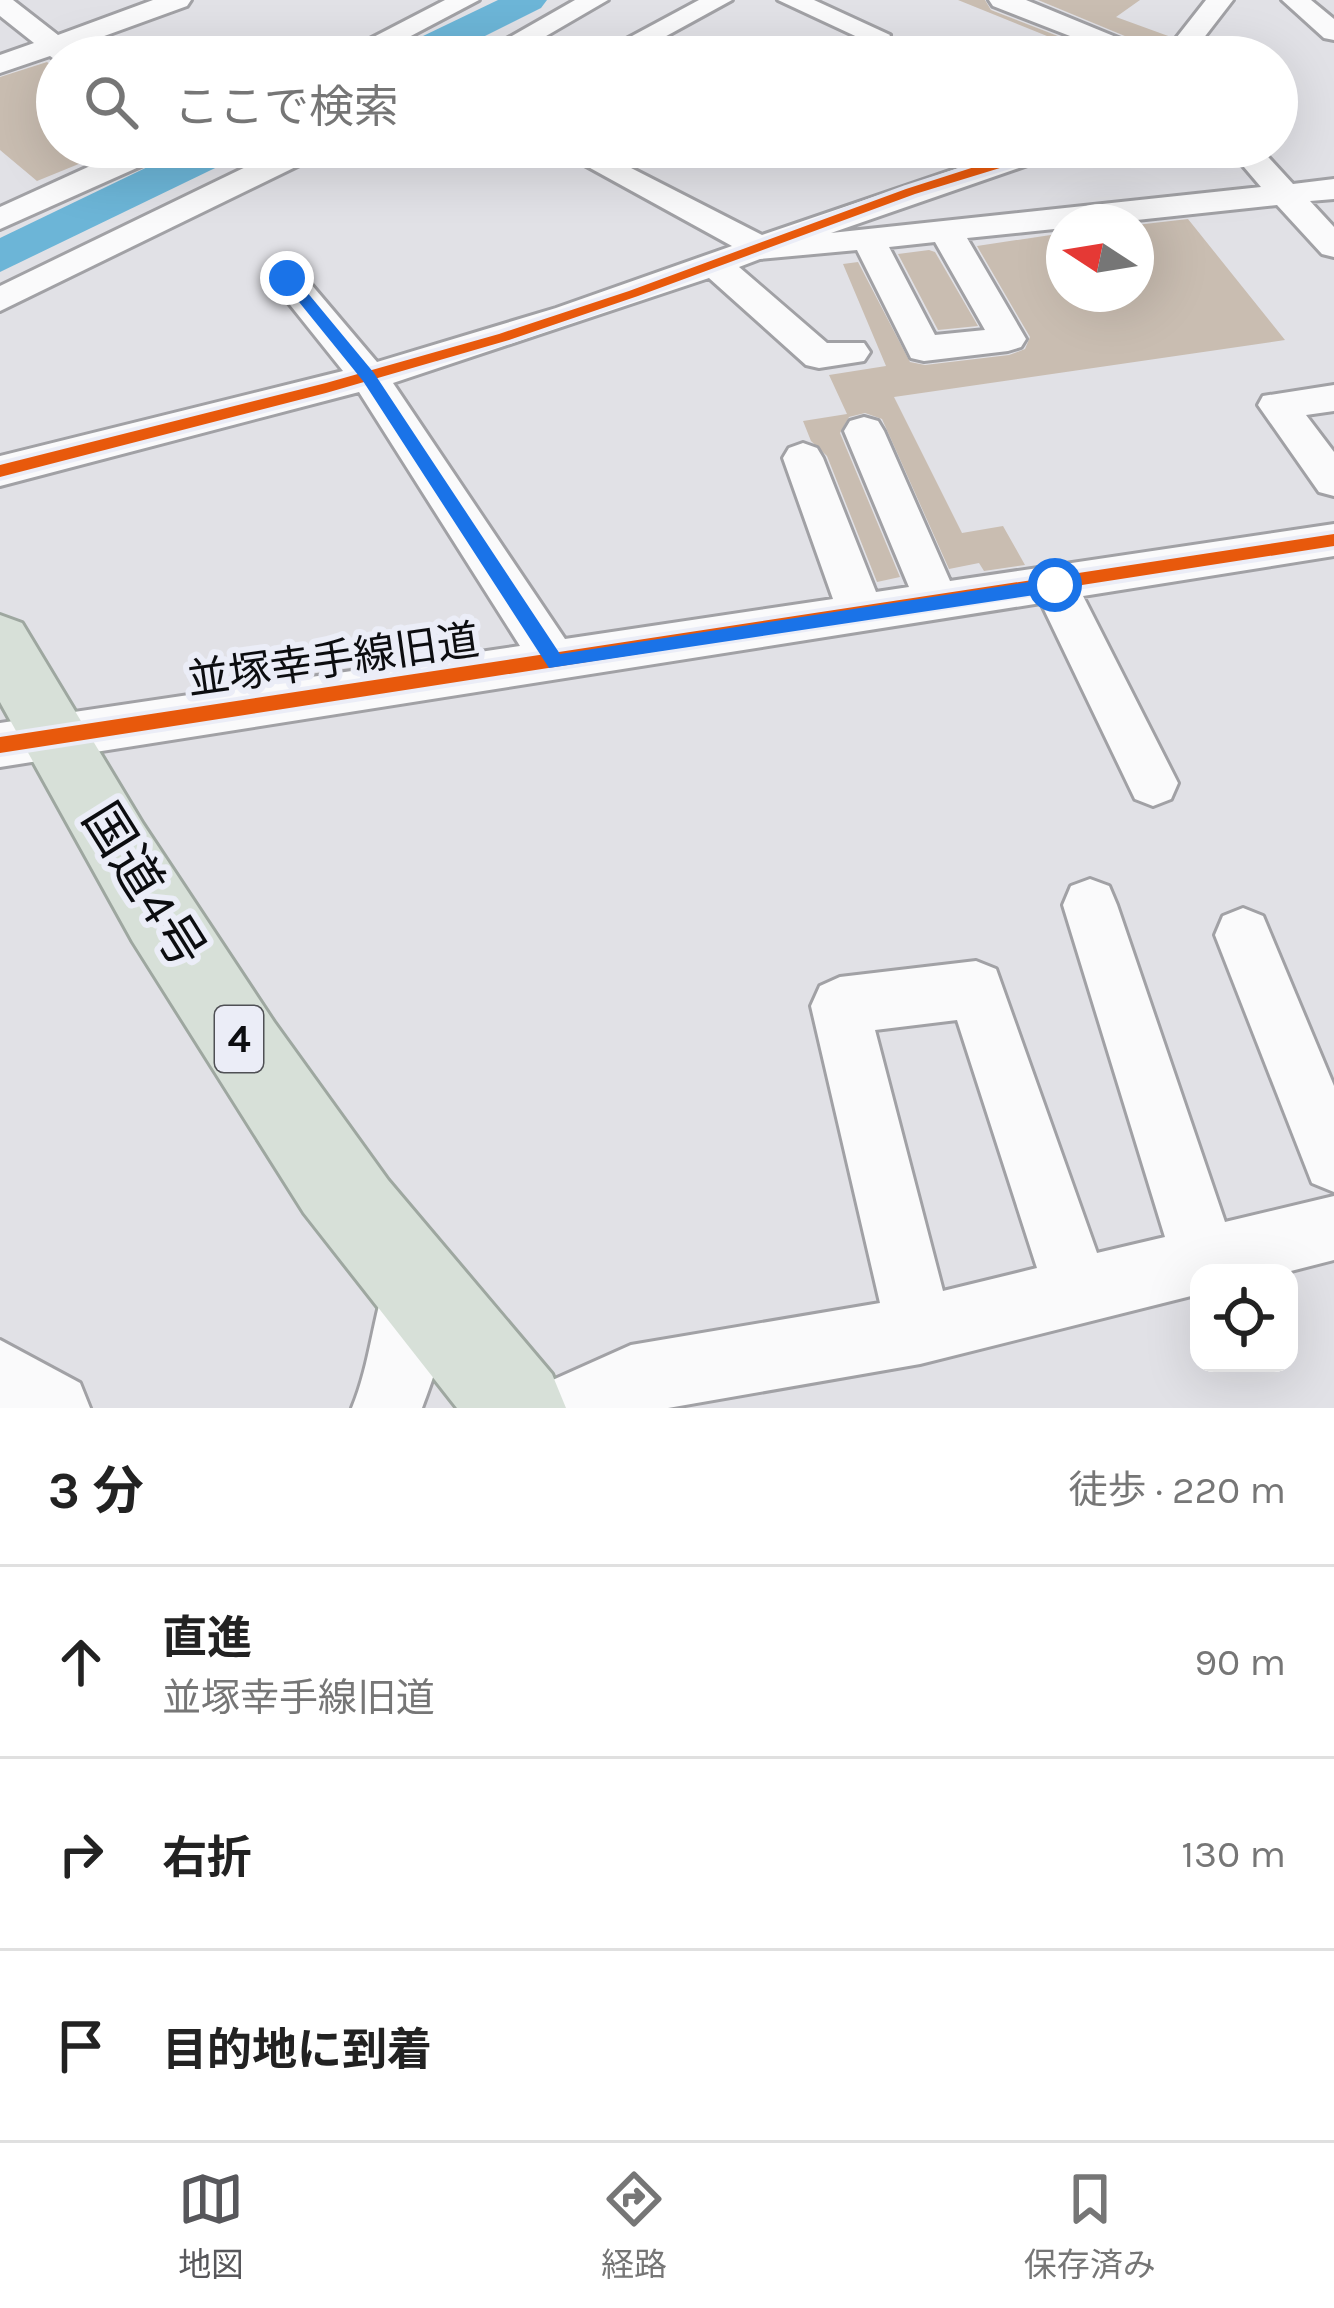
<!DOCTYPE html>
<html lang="ja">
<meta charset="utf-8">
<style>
body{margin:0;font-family:Karla,"Noto Sans JP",sans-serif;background:#f2f2f2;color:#222}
.controls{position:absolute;right:36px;bottom:36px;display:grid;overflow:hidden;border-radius:24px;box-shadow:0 12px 48px #0002}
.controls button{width:108px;height:108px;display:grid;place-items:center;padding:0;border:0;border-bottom:3px solid #e0e0e0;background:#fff;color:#222;font:60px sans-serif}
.compass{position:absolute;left:1046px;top:204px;width:108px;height:108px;border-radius:50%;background:#fff;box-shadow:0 12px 48px #0002;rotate:282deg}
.stop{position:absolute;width:36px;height:36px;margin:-27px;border:9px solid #1a73e8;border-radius:50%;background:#fff}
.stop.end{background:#1a73e8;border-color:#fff;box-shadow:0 3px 12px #0008}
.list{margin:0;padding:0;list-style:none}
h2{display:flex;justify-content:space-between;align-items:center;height:156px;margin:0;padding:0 48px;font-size:51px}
h2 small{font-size:39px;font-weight:400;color:#767676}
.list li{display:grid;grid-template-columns:78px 1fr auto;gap:36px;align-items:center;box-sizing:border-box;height:192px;padding:0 48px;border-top:3px solid #e0e0e0}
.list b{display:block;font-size:45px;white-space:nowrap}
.list p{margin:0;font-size:39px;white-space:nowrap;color:#767676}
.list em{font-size:39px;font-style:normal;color:#767676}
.icon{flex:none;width:66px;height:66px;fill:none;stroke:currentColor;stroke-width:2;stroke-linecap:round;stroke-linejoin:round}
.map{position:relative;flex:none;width:1334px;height:1408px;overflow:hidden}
.search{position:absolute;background:#fff;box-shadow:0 12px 48px #0002;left:36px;right:36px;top:36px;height:132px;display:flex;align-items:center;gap:30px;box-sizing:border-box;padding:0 42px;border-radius:66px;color:#767676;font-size:45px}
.sheet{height:732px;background:#fff}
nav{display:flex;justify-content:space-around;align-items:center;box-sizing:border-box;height:168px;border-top:3px solid #e0e0e0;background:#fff;font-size:33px;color:#767676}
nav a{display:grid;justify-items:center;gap:6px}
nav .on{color:#57575b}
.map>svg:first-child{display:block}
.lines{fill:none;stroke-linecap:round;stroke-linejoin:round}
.river{fill:#6cb5d7;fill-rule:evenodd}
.building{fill:#c9bdb1}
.minor-casing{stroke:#a1a1a5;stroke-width:6}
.highway-casing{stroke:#9ea7a0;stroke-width:6}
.minor{fill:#fafafb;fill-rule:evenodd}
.highway{fill:#d7e0d8;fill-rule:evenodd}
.cycleway-casing{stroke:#ebedf7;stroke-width:8}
.cycleway{fill:#e8590c;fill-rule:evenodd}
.route{fill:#1a73e8}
.labels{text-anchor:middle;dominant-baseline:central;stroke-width:12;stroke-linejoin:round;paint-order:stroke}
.shield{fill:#ebedf7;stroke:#4f5055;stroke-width:3}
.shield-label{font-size:39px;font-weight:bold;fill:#0c0d10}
.street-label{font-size:42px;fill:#0c0d10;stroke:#ebedf7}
.near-street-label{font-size:51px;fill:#0c0d10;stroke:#ebedf7}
</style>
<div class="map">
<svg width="1334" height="1408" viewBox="0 0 1334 1408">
<rect width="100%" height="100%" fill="#e1e1e6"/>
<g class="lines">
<g class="river">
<path d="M 498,0 L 547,0 L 541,8 L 443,57 L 392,57 L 398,48 Z"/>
<path d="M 189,147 L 246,147 L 240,156 L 0,272 L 0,238 Z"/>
</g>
</g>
<g class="building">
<path d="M 958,0 L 985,0 L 991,10 L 1112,57 L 1099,57 Z"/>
<path d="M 1038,0 L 1140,0 L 1116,17 L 1171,37 L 1161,51 Z"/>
<path d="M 47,62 L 57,70 L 57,147 L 118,148 L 37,181 L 0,150 L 0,77 Z"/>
<path d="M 1188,219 L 1285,340 L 894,397 L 962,533 L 1003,526 L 1025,565 L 984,571 L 979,563 L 949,569 L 882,419 L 865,413 L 849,417 L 840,433 L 900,577 L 877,582 L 827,456 L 811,441 L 803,421 L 847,414 L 829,375 L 886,366 L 843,264 L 858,262 L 910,362 L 925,365 L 1009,355 L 1025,349 L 1030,337 L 977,246 L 1064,233 L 1064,294 L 1076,294 L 1082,302 L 1136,294 L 1136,225 Z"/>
<path d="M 929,250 L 935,252 L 978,326 L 938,330 L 898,254 Z"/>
</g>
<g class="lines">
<g class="minor-casing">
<g id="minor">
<path d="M 0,0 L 13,0 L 58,35 L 153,0 L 191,0 L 187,6 L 74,47 L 83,57 L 57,57 L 57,61 L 50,56 L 0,73 L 0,55 L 34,43 L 0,16 Z"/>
<path d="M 445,0 L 479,0 L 371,57 L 335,57 Z"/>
<path d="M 575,0 L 608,0 L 510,57 L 475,57 Z"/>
<path d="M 699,0 L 732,0 L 628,57 L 593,57 Z"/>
<path d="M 778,0 L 814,0 L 890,35 L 886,41 L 866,41 Z"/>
<path d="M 989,0 L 1026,0 L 1162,56 L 1206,0 L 1233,0 L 1189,57 L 1124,57 L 993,6 Z"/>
<path d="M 1282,0 L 1311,0 L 1334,19 L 1334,40 L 1324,38 Z"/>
<path d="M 132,147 L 172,147 L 168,154 L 0,229 L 0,207 Z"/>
<path d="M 287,147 L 326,147 L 322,154 L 0,311 L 0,286 Z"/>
<path d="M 552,147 L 590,147 L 762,235 L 1020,147 L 1062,147 L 1039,161 L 831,233 L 1261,187 L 1227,147 L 1259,147 L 1293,184 L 1334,179 L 1334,199 L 1310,201 L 1334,227 L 1334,257 L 1322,254 L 1277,205 L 1118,222 L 1064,222 L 1064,228 L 967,238 L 1026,339 L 1021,347 L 1008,351 L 924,361 L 911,358 L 857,250 L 760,259 L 739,267 L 827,343 L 864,343 L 870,352 L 864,361 L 819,368 L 806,365 L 709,278 L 393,383 L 565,639 L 833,599 L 783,458 L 789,448 L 803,443 L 817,448 L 823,458 L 876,592 L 909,587 L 844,431 L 850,421 L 864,417 L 878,421 L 884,431 L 950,581 L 1334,524 L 1334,556 L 1083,596 L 1178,783 L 1171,799 L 1153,806 L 1135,799 L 1041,603 L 0,767 L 0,723 L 520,646 L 359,392 L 0,486 L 0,456 L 343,371 L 275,286 L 270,278 L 275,270 L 299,270 L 377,362 L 556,308 L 732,246 ZM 935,242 L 985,330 L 935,335 L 889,247 Z"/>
<path d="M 1334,385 L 1334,411 L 1306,415 L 1334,452 L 1334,496 L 1319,492 L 1258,405 L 1263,396 Z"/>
<path d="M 1090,879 L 1109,886 L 1117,905 L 1225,1222 L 1334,1196 L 1334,1260 L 1283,1273 L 1199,1273 L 1199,1294 L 920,1364 L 668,1408 L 536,1408 L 546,1383 L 631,1345 L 880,1303 L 811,1006 L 820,986 L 840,977 L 976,961 L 996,969 L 1097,1253 L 1165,1237 L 1063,905 L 1071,886 ZM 957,1020 L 1037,1268 L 943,1291 L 875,1030 Z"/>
<path d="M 1243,908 L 1263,916 L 1334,1086 L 1334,1192 L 1312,1183 L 1215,935 L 1223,916 Z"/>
<path d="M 416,1252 L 439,1262 C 458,1306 439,1364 422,1408 L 352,1408 C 372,1360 373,1309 393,1262 Z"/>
<path d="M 0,1340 L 80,1383 L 90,1408 L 0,1408 Z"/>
</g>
</g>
<g class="highway-casing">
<path id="highway" d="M 0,615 L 22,623 L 143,824 L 274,1022 L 388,1180 L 552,1374 L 566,1408 L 457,1408 L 304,1213 L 133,942 L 0,702 Z"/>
</g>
<use href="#minor" class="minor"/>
<use href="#highway" class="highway"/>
<g class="cycleway-casing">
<g id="cycleway">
<path d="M 1037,147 L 1053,147 L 1013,164 L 915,194 L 638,296 L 509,340 L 326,393 L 0,477 L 0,465 L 326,383 L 499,334 L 629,291 L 906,189 Z"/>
<path d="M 1334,534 L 1334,546 L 0,753 L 0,737 Z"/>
</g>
</g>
<use href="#cycleway" class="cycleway"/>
</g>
<path class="route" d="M 282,274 L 292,274 L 374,373 L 560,654 L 1055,578 L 1064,585 L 1055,592 L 549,668 L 363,381 L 282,281 Z"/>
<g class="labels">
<rect class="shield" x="215" y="1006" width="48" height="66" rx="9"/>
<g class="shield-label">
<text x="239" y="1039">4</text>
</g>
<g class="street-label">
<text transform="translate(333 660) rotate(-8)">並塚幸手線旧道</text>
</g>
<g class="near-street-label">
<text transform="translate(144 885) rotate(58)">国道4号</text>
</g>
</g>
</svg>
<div class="controls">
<button><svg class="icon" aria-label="locate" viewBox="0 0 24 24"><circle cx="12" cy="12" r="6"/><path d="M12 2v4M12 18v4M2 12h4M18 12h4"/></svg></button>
</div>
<svg class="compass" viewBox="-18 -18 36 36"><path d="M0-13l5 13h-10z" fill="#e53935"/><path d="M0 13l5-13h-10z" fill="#767676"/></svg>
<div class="stop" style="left:1055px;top:585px"></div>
<div class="stop end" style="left:287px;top:278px"></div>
<div class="search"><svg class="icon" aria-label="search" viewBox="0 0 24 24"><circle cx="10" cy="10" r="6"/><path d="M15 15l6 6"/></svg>ここで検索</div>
</div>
<section class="sheet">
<h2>3 分<small>徒歩 · 220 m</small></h2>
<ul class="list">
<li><svg class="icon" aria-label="ahead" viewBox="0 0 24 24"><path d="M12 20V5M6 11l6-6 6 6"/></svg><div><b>直進</b><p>並塚幸手線旧道</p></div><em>90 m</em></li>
<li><svg class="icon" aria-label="right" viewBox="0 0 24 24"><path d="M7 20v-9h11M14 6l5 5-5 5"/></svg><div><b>右折</b></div><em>130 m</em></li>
<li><svg class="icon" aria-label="arrive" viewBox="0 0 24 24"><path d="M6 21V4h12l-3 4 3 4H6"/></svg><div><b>目的地に到着</b></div></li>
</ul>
</section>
<nav>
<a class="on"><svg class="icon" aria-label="map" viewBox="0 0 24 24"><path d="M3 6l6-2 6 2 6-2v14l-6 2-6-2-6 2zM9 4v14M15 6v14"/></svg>地図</a>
<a><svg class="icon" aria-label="directions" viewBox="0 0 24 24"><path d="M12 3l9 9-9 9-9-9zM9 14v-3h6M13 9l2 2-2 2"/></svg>経路</a>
<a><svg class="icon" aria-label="saved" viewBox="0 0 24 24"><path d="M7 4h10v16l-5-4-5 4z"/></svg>保存済み</a>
</nav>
